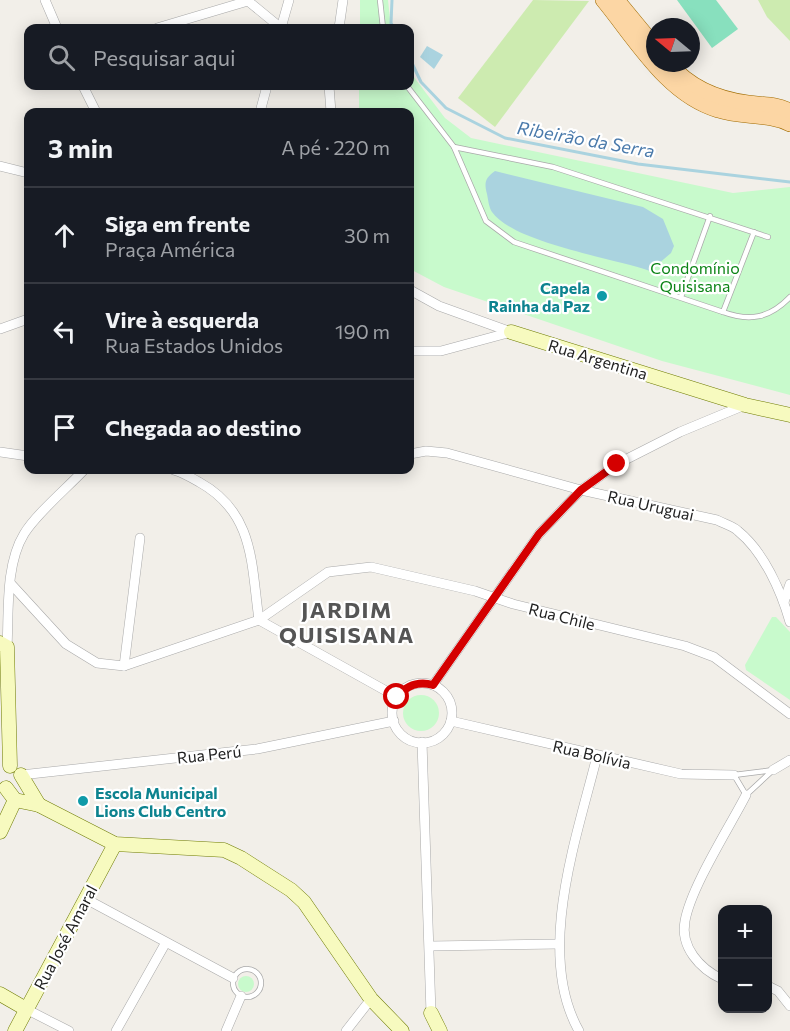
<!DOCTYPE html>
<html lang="pt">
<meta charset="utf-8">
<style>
body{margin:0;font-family:Commissioner,sans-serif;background:#242831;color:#f1f3f6}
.controls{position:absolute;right:18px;bottom:18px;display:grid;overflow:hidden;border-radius:12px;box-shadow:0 3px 15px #0003}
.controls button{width:54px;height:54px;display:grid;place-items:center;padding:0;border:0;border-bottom:2px solid #363941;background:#171b24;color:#f1f3f6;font:30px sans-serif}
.compass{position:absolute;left:646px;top:18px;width:54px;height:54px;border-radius:50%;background:#171b24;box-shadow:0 3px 15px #0003;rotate:289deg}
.stop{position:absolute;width:18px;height:18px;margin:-14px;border:4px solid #d40000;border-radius:50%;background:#fff}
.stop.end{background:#d40000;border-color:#fff;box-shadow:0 2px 6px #0008}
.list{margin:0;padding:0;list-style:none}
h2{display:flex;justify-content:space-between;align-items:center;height:78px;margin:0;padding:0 24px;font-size:26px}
h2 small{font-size:20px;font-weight:400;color:#9ea1a6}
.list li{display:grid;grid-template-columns:39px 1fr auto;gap:18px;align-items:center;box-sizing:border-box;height:96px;padding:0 24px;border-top:2px solid #363941}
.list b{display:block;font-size:22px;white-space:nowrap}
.list p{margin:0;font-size:20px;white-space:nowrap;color:#9ea1a6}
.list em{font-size:20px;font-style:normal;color:#9ea1a6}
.icon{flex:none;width:33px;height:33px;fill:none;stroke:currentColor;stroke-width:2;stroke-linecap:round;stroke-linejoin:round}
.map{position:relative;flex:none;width:790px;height:1031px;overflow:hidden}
.search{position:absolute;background:#171b24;box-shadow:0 3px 15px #0003;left:24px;top:24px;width:390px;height:66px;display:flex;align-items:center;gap:15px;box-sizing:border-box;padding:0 21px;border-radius:12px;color:#9ea1a6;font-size:22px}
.panel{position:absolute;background:#171b24;box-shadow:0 3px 15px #0003;left:24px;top:108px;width:390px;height:366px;border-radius:12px}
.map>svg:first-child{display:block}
.grass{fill:#cdebb0}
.park{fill:#c8facc}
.pitch{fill:#88e0be}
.water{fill:#aad3df}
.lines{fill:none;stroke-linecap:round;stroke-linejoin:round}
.stream{stroke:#aad3df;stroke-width:3}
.lane-casing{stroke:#a9a9a9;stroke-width:6}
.street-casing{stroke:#a9a9a9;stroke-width:10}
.secondary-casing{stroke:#707d05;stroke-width:15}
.primary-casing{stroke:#a06b00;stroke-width:16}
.lane{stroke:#fff;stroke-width:4.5}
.street{stroke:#fff;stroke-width:9}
.secondary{stroke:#f7fabf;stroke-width:14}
.primary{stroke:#fcd6a4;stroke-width:15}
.route{stroke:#d40000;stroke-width:8}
.culture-dot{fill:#0f9aa8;stroke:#fff;stroke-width:2}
.labels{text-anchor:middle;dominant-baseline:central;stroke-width:4.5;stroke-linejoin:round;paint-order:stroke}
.park-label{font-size:16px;fill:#0c8416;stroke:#fff}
.culture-label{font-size:16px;font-weight:bold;fill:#0d838f;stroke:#fff;text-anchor:end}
.street-label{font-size:16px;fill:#222;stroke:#fff}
.water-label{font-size:18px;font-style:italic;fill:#4a7aab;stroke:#fff}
.district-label{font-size:22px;font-weight:bold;letter-spacing:1.5px;fill:#555;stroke:#fff}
</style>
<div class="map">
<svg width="790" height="1031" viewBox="0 0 790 1031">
<rect width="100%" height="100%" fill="#f2efe9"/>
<g class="grass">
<path d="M 533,0 L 589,1 L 495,127 L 458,98 Z"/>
<path d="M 758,0 L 790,0 L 790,41 L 767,17 Z"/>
</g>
<g class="park">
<path d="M 360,0 L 388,0 L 391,28 L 360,28 Z"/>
<path d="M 410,72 L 445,118 L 471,138 L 733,193 L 790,187 L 790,395 L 662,361 L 444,287 L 410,269 L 410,112 L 359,112 L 359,86 L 410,86 Z"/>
<path d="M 772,617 L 776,617 L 790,632 L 790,700 L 746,670 L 745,665 Z"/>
<circle cx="421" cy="713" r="18"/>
<circle cx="246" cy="984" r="8"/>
</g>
<path class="pitch" d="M 677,0 L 716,0 L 738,29 L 712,48 Z"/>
<g class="water">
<path d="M 427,46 L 443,55 L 434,69 L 420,57 Z"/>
<path d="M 495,171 L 643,207 L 663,219 L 674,246 L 671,253 L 650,271 C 613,258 514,243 492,212 C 489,208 488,199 487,194 C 484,183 485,178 495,171 Z"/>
</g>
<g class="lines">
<g class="stream">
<path d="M 392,0 L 391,23 L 394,28"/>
<path d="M 410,59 L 421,82 L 446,108 L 505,138 L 638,164 L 790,182"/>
</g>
<g class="lane-casing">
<g id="lane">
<path d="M 380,0 L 383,28"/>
<path d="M 407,86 L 454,147 L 553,167 L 768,237"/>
<path d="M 454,147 L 486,221 L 514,242 L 723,312 L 754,232"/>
<path d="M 681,297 L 710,216"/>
<path d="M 723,312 C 750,322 770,318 790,297"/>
<path d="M 773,770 L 746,795 L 734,775 Z"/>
<circle cx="247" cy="983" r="14"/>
</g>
</g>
<g class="street-casing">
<g id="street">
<path d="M 45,0 L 57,28"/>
<path d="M 157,28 L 248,1 L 281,28"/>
<path d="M 281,28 L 289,0"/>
<path d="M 339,28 L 343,0"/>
<path d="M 83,86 L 96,112"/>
<path d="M 329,86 L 331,112"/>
<path d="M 260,112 L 267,86"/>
<path d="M 0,166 L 28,173"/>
<path d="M 410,290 L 439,306 L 511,332"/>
<path d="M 0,329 L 28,319"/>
<path d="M 410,351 L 441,351 L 511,332"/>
<path d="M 0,452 L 28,456"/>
<path d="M 410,454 L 426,451 L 447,453 L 581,490 L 717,520 C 724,524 733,526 738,531 C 764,552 781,591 790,622"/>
<path d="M 174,470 C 183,472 191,478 199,482 C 255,513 251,564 259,620 L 397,697"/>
<path d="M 11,584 L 66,644 L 97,663 L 124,666 L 259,620 L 328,572 L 371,567 L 475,591 L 513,604 L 685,646 L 714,657 L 790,714"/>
<path d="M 784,602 L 790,584"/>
<path d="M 7,647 C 9,613 5,565 24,534 C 36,514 67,488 84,470"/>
<path d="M 124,666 L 140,538"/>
<circle cx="422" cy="713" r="30"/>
<path d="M 433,685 L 539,534 L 581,490 L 617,464 L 680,432 L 745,405"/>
<path d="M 451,721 L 681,774 L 734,775"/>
<path d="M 422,742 L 431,1013"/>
<path d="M 773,770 L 790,760"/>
<path d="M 21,775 L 257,749 L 394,721"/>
<path d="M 86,899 L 233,978"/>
<path d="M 430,946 L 559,944"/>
<path d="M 722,979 C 700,969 680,947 685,921 C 691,887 729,828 746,795"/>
<path d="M 768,986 L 778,991 L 790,1006"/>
<path d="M 26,1009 L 69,1031"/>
<path d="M 116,1031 L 165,944"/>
<path d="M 226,1031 L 241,996"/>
<path d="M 346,1031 L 371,999"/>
<path d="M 579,1031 C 535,953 577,837 597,756"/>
</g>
</g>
<g class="secondary-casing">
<g id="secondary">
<path d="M 511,332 L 745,405 L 790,415"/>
<path d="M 0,643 L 7,647 L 10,766"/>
<path d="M 6,788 L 15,800 L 39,805 L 21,775"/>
<path d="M 39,805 L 115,844 L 224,850 L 241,858 L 291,890 L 304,902 L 371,999 L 402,1031"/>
<path d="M 0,832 L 15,800"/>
<path d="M 0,994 L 26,1009"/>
<path d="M 431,1013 L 440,1031"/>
<path d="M 15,1031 L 115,844"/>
</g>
</g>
<g class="primary-casing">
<g id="primary">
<path d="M 603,0 C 636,40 667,95 718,110 C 742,118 768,113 790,124"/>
<path d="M 617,0 L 655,46"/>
<path d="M 669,63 C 690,88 717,99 748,103 C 764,105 776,104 790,111"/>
</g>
</g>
<use href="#lane" class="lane"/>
<use href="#street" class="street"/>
<use href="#secondary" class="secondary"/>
<use href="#primary" class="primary"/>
</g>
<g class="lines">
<path class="route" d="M 397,697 C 407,685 418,681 433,685 L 539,534 L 581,490 L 617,464"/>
</g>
<g class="culture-dot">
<circle cx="602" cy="296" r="6"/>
<circle cx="83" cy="801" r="6"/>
</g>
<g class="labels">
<g class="park-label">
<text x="695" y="267">Condomínio<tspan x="695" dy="18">Quisisana</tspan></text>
</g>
<g class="culture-label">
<text x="590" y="287">Capela<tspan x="590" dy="18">Rainha da Paz</tspan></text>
<text x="95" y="792" text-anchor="start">Escola Municipal<tspan x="95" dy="18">Lions Club Centro</tspan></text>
</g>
<g class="street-label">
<text transform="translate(598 359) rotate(17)">Rua Argentina</text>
<text transform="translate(651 505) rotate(13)">Rua Uruguai</text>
<text transform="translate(562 616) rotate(14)">Rua Chile</text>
<text transform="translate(209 754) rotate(-6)">Rua Perú</text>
<text transform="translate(592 754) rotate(13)">Rua Bolívia</text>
<text transform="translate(65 937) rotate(-62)">Rua José Amaral</text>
</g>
<g class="water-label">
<text transform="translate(586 139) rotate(10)">Ribeirão da Serra</text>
</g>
<g class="district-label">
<text x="347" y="609">JARDIM<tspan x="347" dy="25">QUISISANA</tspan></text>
</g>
</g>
</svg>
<div class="controls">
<button>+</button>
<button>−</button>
</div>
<svg class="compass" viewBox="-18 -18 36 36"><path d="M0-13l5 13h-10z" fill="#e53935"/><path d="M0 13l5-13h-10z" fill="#9ea1a6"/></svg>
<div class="stop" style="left:397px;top:697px"></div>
<div class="stop end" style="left:617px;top:464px"></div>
<div class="search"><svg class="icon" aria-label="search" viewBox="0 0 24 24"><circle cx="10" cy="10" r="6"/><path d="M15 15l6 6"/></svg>Pesquisar aqui</div>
<section class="panel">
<h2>3 min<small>A pé · 220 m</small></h2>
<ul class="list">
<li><svg class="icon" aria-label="ahead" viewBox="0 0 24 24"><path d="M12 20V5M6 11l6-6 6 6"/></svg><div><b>Siga em frente</b><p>Praça América</p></div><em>30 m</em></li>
<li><svg class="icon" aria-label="left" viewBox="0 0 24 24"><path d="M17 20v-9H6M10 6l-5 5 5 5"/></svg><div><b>Vire à esquerda</b><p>Rua Estados Unidos</p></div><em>190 m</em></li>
<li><svg class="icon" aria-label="arrive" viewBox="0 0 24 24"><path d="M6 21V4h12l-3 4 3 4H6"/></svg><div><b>Chegada ao destino</b></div></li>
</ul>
</section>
</div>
